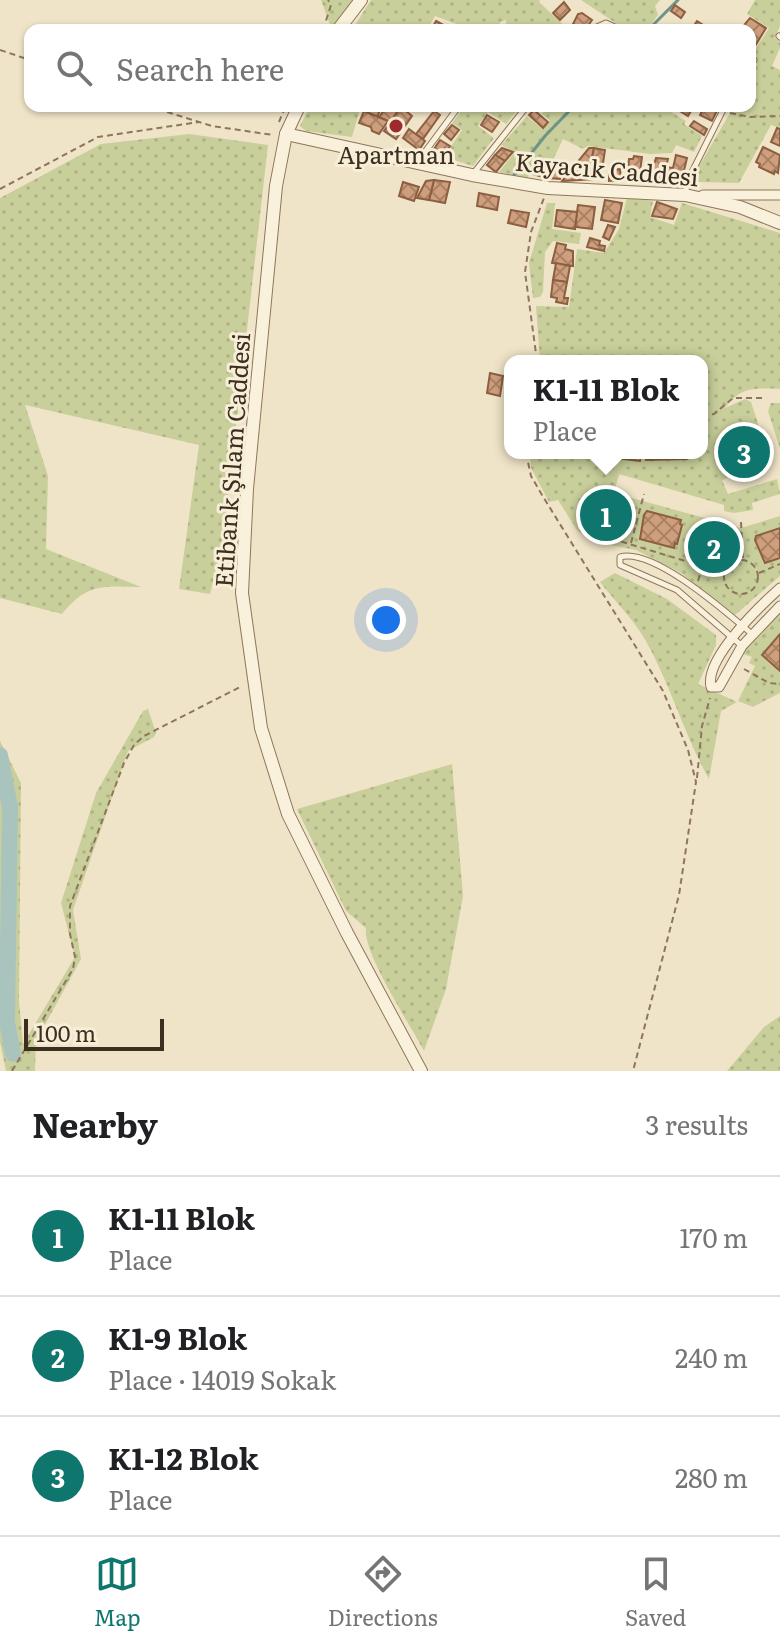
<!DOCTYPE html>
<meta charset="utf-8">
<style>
body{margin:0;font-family:Literata,serif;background:#f2f2f2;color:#202124}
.scale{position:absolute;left:24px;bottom:20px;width:140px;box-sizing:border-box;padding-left:8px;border:4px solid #3d2e20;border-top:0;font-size:22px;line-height:28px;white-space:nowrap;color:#3d2e20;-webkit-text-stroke:6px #f7eed8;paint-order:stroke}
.you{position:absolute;left:386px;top:620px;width:28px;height:28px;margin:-20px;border:6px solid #fff;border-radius:50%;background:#1a73e8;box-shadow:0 0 0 12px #1a73e833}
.badge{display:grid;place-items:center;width:52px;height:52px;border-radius:50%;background:#0f766e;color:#fff;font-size:26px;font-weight:700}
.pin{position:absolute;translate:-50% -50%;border:4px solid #fff;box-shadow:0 2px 8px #0006}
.popup{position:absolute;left:504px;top:355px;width:204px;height:104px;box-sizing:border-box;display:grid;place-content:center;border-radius:16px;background:#fff;filter:drop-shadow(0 2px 6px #0005);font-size:26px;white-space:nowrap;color:#757577}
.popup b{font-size:30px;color:#202124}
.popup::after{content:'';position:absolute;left:50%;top:100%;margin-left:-16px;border:16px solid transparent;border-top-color:#fff}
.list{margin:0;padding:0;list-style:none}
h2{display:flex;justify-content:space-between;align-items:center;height:104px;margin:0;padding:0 32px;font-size:34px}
h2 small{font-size:26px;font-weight:400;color:#757577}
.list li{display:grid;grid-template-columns:52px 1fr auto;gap:24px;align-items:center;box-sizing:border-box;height:120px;padding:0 32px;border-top:2px solid #e0e0e0}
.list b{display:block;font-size:30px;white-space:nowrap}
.list p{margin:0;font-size:26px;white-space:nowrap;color:#757577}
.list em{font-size:26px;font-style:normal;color:#757577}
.icon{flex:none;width:44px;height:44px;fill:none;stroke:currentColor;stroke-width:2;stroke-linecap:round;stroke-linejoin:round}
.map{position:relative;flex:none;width:780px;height:1071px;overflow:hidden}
.search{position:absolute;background:#fff;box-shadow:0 2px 6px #0004;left:24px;right:24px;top:24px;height:88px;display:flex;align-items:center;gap:20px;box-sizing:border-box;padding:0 28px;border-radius:16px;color:#757577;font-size:30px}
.sheet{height:464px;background:#fff}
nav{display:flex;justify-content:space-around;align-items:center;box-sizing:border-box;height:112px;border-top:2px solid #e0e0e0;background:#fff;font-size:22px;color:#757577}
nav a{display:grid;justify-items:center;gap:4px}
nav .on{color:#0f766e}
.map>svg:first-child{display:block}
.grass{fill:url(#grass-dots)}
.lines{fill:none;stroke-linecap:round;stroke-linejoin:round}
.stream{stroke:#6f938a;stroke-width:3}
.river{stroke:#a9c4bc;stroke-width:16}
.building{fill:url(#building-cross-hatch);stroke:#8d5f41;stroke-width:2}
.service-casing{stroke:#8d765c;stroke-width:7}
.minor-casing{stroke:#8d765c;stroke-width:11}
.tertiary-casing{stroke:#8d765c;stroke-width:14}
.path{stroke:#8d765c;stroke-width:2;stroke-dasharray:6 4;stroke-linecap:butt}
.service{stroke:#faf1dc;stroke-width:5}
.minor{stroke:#faf1dc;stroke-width:9}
.tertiary{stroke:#faf1dc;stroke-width:12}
.poi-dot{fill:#9e2a2b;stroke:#f7eed8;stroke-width:3}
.labels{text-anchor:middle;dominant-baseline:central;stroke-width:6;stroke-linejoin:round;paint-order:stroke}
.poi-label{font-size:24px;fill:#3d2e20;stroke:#f7eed8}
.street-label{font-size:24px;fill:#3d2e20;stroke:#f7eed8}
</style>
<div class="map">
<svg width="780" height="1071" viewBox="0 0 780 1071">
<defs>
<pattern id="grass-dots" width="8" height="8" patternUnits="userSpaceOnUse" patternTransform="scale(2)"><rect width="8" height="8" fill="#c9cf9b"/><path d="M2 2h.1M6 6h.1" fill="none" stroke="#aeb285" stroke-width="1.8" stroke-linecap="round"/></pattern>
<pattern id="building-cross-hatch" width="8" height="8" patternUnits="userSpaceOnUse" patternTransform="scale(2)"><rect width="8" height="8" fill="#cf9f7d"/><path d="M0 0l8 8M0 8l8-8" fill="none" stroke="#a98266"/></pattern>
</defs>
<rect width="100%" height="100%" fill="#f0e4c8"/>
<g class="grass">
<path d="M 321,0 L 352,0 L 332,30 Z"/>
<path d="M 371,0 L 540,0 L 539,2 L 569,30 L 521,30 L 517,28 L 506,30 L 506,20 L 500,22 L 499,30 L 473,30 L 435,16 L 427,30 L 352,30 Z"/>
<path d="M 581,0 L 660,0 L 655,6 L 658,15 L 649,27 L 652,30 L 626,30 Z"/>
<path d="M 755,0 L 780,0 L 780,25 L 775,38 L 780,42 L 780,48 L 772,66 L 780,70 L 780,128 L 771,125 L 739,183 L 697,182 L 694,180 L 694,175 L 734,106 L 750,106 L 750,78 L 757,64 L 751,56 L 769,28 L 747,14 Z"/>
<path d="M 310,106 L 361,106 L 352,137 L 306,131 L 300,126 Z"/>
<path d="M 465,106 L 521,106 L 506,124 L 488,112 L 478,126 L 494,138 L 473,166 L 444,157 L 462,130 L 452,123 Z"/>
<path d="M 542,106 L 551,106 L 558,112 L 564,106 L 661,106 L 686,121 L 684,124 L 702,136 L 694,152 L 676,145 L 672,153 L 650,154 L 588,146 L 583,149 L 563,139 L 552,162 L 533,158 L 528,178 L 499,172 L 515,152 L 501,145 L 527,116 L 542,129 L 550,121 L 542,114 L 545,109 Z"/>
<path d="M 189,134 L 268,145 L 223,541 L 210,594 L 179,589 L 199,445 L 25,405 L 48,476 L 46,549 L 141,587 C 103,586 87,583 62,614 L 0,598 L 0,198 L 101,144 Z"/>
<path d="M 627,198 L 653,201 L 650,217 L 674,225 L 682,203 L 780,233 L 780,389 C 755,388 741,386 725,408 L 745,399 L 751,402 L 771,464 L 722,480 L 728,494 L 777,479 L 780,494 L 752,503 L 753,510 L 734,513 L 724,511 L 724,505 L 619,474 L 614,493 L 741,528 L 780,516 L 780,576 L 735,615 L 679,572 L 636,550 L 595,542 L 577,530 L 558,500 L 549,502 L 531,468 L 530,453 L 702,453 L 702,361 L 540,361 L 536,306 L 569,307 L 577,249 L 604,253 L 619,229 Z"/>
<path d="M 547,203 L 555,203 L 552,229 L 581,233 L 579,244 L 553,241 L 545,252 L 543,292 L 540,297 L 533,298 L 529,263 Z"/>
<path d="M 771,403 L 780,403 L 780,449 L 768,411 Z"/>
<path d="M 615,573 L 667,599 L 716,635 L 716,645 L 698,684 L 737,702 L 721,711 L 709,779 C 683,733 670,682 643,636 C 631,617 614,600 600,582 Z"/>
<path d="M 780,612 L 780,693 L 753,707 L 738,701 L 755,666 L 749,663 L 752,657 L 742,654 L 759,631 Z"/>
<path d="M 148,709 L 156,733 L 154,737 L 128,751 L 73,910 L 81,959 L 36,1041 L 35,1071 L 6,1071 L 0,1042 L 0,741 L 21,783 L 19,1001 L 23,1044 L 75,957 L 61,903 L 96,793 L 143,711 Z"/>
<path d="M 452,764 L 463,896 L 446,989 L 424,1051 C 411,1026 362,952 366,928 L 346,911 L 297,809 Z"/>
<path d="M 780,1016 L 780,1071 L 727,1071 L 764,1027 Z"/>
</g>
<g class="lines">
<g class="stream">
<path d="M 648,30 L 678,0"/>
<path d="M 514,175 L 545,136 L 574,106"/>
</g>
<path class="river" d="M 0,755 L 10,807 L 7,1022 L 13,1054"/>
</g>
<g class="building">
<path d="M 564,2 L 570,10 L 560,20 L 553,13 Z"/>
<path d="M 675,5 L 685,12 L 681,18 L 671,11 Z"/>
<path d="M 582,13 L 592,20 L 585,30 L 573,24 L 578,14 Z"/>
<path d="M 750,18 L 766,28 L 752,51 L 750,30 L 740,30 Z"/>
<path d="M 436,21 L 449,28 L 448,30 L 431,30 Z"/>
<path d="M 697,21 L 711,30 L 691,30 Z"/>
<path d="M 366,106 L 382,106 L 377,117 L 364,111 Z"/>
<path d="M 387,106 L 401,107 L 390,122 L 379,117 Z"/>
<path d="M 676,106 L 694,106 L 688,116 L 675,108 Z"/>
<path d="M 702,106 L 719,106 L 712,121 L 700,115 L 703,109 Z"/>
<path d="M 401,107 L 412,116 L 396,139 L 384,131 Z"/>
<path d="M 534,110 L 548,122 L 543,128 L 529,115 Z"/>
<path d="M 364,111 L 388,121 L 379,134 L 372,131 L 371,127 L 359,123 Z"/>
<path d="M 434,111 L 440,115 L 423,139 L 416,134 Z"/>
<path d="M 487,115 L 499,122 L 492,132 L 481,125 Z"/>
<path d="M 694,121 L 707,129 L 704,135 L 690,126 Z"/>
<path d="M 452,125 L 459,130 L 451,140 L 444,134 Z"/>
<path d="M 777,128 L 780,129 L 780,146 L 771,142 Z"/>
<path d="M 409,129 L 425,141 L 419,150 L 403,138 Z"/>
<path d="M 440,140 L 450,146 L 443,156 L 432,152 Z"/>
<path d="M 763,147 L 780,155 L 778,173 L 775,171 L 774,174 L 759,167 L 760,164 L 756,162 Z"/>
<path d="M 502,148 L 513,152 L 505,161 L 495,155 Z"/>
<path d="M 589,148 L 594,148 L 590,168 L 595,169 L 594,179 L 562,181 Z"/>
<path d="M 594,148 L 605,150 L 602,170 L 590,168 Z"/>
<path d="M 495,155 L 505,161 L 496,172 L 487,165 Z"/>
<path d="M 676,155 L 687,158 L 682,179 L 679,182 L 662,181 L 666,167 L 673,168 Z"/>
<path d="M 634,156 L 642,157 L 639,179 L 627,177 L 629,159 L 633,159 Z"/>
<path d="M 656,158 L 668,159 L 663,178 L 650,177 Z"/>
<path d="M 535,160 L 551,165 L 546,178 L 530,173 Z"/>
<path d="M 554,162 L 563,164 L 560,179 L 549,178 Z"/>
<path d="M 620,169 L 621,180 L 609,181 L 609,170 Z"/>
<path d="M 434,180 L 450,182 L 445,203 L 429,200 Z"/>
<path d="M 434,180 L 429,200 L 417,198 L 426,181 Z"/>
<path d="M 403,182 L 419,187 L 414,201 L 399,196 Z"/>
<path d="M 479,193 L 499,197 L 497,210 L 477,206 Z"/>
<path d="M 605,200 L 622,203 L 618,223 L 601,220 Z"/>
<path d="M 657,202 L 677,209 L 673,219 L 652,216 Z"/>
<path d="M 578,205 L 595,207 L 592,229 L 575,227 Z"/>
<path d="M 511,210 L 529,213 L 526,227 L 508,223 Z"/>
<path d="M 557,210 L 577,212 L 575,229 L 555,226 Z"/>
<path d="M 608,225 L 615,227 L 609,240 L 603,237 Z"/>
<path d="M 590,238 L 600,241 L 599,245 L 605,246 L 604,251 L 587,247 Z"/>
<path d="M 557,243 L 566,245 L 565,249 L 573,251 L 573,266 L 552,263 Z"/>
<path d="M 556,263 L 570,266 L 567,282 L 553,280 Z"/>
<path d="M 553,280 L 567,282 L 564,298 L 568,298 L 567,304 L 556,302 L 557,298 L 551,297 Z"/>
<path d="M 490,373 L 503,376 L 500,396 L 487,393 Z"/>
<path d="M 756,434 L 757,438 L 760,437 L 766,456 L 764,456 L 765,461 L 732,472 L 722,448 L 723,444 Z"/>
<path d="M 570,453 L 641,453 L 640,461 Z"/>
<path d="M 647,453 L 686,453 L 687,459 L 646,460 Z"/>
<path d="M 592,497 L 626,506 L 625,510 L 627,511 L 619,534 L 585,525 L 584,520 Z"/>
<path d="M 647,511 L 681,520 L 680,524 L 682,525 L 677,544 L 675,543 L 674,548 L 640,539 L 644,515 Z"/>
<path d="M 780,528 L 780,558 L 765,563 L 755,540 L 756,536 Z"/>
<path d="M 701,529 L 734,538 L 733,541 L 736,542 L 727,565 L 694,556 L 693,552 Z"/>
<path d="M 780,634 L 780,671 L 762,655 Z"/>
</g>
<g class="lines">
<g class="service-casing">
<g id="service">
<path d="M 590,30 L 606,23 L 621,30"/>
<path d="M 779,36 L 780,37"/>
<path d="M 750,66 L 754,60"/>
<path d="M 443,106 L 455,110"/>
<path d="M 419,160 L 459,106"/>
<path d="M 473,174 L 527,106"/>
<path d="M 685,195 L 688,180 L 725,106"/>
<path d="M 742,646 L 677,590 L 620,565 L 620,557 C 653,547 727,613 752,634"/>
</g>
</g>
<g class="minor-casing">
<g id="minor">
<path d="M 703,195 L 780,195"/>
<path d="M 780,588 C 760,606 704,659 711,687 L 719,687 L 742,646 L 780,606"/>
</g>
</g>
<g class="tertiary-casing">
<g id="tertiary">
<path d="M 338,30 L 361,0"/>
<path d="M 299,106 L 286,134 L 276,186 L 247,489 L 242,593 L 261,728 L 288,814 L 347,933 L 421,1071"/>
<path d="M 286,134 L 472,175 L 548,188 L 685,195 L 740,207 L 780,223"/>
</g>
</g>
<g class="path">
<path d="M 323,30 L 331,5 L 328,0"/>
<path d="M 0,50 L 30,60"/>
<path d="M 148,106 L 212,126 L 273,135"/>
<path d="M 730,113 L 750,117 L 780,116"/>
<path d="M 279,122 L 284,110"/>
<path d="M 0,189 L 98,137 L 199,122"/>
<path d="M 537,361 L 525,272 L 531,232 L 544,198"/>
<path d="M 639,361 L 640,351"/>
<path d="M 702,416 L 714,414 L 733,398 L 766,398"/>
<path d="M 526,453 L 531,476 L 542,495 L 663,691 L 688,750 L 696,782 L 679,895 L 633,1071"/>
<path d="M 741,522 L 743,560"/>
<path d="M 583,530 L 725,573"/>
<path d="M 631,543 L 644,494"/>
<circle cx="741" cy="577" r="17"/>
<path d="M 759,573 L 780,564"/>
<path d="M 698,581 L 702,568"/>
<path d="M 744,669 L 769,683 L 780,684"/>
<path d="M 697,778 L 702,726 L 710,698"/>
<path d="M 12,1071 L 73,969 L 75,957 L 70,934 L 70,906 L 124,763 L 134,745 L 144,736 L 242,686"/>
</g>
<use href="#service" class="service"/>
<use href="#minor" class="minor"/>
<use href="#tertiary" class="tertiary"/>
</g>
<circle class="poi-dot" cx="396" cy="126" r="8"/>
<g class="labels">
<g class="poi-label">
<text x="396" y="153">Apartman</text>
</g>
<g class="street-label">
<text transform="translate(607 168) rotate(5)">Kayacık Caddesi</text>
<text transform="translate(231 460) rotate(-86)">Etibank Şılam Caddesi</text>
</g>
</g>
</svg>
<div class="scale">100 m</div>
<div class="you"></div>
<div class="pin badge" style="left:606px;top:515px">1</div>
<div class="popup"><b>K1-11 Blok</b>Place</div>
<div class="pin badge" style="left:714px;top:547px">2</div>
<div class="pin badge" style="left:744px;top:452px">3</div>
<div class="search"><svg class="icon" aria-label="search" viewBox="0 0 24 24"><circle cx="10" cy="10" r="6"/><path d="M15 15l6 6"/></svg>Search here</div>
</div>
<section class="sheet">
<h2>Nearby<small>3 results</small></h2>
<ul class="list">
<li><span class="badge">1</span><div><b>K1-11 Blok</b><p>Place</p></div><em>170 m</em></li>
<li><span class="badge">2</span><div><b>K1-9 Blok</b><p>Place · 14019 Sokak</p></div><em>240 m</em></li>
<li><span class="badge">3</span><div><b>K1-12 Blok</b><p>Place</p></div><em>280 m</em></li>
</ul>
</section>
<nav>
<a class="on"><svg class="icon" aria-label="map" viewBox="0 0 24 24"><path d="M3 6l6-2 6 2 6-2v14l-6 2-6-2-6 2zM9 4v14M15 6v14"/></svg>Map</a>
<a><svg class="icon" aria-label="directions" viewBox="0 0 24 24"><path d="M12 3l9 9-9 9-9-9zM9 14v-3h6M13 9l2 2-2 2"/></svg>Directions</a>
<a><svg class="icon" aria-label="saved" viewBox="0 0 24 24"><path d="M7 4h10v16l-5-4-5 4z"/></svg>Saved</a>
</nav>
